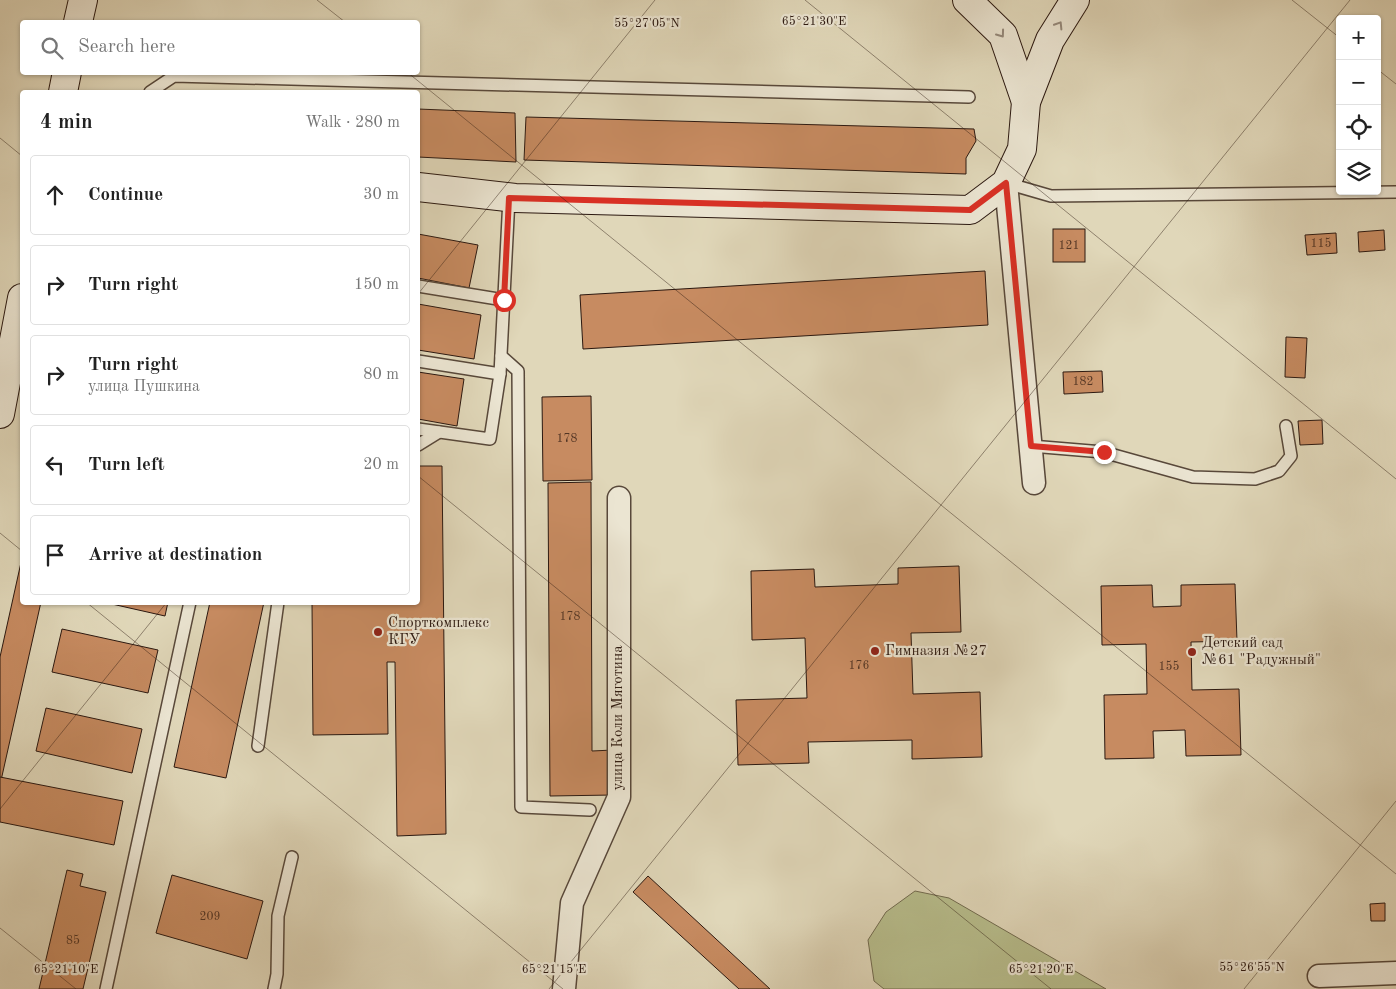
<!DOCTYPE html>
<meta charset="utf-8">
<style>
body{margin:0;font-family:"Old Standard TT",serif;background:#f2f2f2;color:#222}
.controls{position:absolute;right:15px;top:15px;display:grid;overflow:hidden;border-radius:5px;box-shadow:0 1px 4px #0004}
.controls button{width:45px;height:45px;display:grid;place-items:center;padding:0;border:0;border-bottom:1px solid #e0e0e0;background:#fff;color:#222;font:25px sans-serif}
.stop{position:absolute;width:15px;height:15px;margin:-11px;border:4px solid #d93025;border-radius:50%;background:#fff}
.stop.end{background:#d93025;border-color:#fff;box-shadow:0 1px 5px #0008}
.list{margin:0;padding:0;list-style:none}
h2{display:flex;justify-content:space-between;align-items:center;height:65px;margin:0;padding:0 20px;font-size:21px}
h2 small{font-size:16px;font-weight:400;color:#767676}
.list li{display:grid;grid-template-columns:32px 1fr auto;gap:15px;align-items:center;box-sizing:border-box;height:80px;margin:0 10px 10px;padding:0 10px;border:1px solid #e0e0e0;border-radius:5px}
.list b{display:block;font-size:19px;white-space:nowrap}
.list p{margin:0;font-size:16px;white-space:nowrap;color:#767676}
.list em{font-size:16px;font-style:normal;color:#767676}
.icon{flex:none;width:28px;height:28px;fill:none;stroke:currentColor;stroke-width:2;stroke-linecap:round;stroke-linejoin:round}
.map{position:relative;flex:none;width:1396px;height:989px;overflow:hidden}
.search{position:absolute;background:#fff;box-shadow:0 1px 4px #0004;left:20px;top:20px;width:400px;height:55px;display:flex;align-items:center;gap:12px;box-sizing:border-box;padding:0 18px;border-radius:5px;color:#767676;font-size:19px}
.panel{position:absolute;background:#fff;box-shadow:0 1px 4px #0004;left:20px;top:90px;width:400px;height:515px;border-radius:5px}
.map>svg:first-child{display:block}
.green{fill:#b7bd8c;stroke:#716a4e}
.building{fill:#c78b61;stroke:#2b1810}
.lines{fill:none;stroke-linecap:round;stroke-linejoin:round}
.service-casing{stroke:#58483a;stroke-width:14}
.minor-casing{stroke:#58483a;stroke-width:25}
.secondary-casing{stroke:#2b1810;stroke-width:30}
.service{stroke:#ebe5d2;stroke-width:11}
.minor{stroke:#ebe5d2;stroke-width:22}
.secondary{stroke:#ebe5d2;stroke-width:28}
.oneway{stroke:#95897b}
.route{stroke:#d93025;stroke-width:6}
.ticks{fill:none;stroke:#2b1810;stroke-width:1;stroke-opacity:0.45}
.poi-dot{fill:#8f2418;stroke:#ebe5d2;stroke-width:2}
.labels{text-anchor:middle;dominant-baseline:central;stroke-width:4.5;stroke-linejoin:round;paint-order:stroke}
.number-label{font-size:12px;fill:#523524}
.poi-label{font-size:15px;fill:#2b1810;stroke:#ebe5d2;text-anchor:start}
.street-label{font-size:15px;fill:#2b1810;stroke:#ebe5d2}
.ticks-label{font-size:12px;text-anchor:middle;fill:#2b1810;stroke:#ebe5d2;stroke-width:4.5;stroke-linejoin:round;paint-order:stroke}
</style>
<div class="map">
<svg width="1396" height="989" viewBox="0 0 1396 989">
<rect width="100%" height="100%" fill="#e0d7b9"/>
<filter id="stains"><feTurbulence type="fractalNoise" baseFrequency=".004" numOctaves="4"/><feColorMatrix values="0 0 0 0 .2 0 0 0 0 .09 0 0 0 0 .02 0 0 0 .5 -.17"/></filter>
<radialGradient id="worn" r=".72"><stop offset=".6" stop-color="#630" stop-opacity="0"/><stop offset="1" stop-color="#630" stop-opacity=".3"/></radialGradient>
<path class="green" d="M 915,891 L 949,898 L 1106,989 L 884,989 L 874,981 L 868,940 L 886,912 Z"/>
<g class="building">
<path d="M 418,109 L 515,113 L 516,162 L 418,157 Z"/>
<path d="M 526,117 L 974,129 L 976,141 L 966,158 L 966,174 L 524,160 Z"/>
<rect x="1053" y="229" width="32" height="33"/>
<path d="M 1384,230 L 1385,250 L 1359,252 L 1358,232 Z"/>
<path d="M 1336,233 L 1337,253 L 1307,255 L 1305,235 Z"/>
<path d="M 418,234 L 478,245 L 469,288 L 418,278 Z"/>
<path d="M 985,271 L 988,325 L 583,349 L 580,295 Z"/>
<path d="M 418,304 L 481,315 L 474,359 L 418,350 Z"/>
<path d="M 1286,337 L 1307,338 L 1305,378 L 1285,377 Z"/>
<path d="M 1102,371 L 1103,392 L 1064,394 L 1063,372 Z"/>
<path d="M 418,372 L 464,379 L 457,426 L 418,419 Z"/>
<path d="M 591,396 L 592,480 L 543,481 L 542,397 Z"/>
<path d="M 1322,420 L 1323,444 L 1300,445 L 1298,421 Z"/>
<path d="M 418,466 L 442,466 L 446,834 L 397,836 L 395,662 L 387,662 L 388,734 L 313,735 L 312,602 L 418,602 Z"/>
<path d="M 591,482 L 592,751 L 613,750 L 613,795 L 550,796 L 548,483 Z"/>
<path d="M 22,558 L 22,602 L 41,602 L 0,785 L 0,657 Z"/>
<path d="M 959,566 L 961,632 L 911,633 L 913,694 L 980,692 L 982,757 L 912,759 L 912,740 L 808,742 L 809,763 L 738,765 L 736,700 L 807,698 L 805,638 L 752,640 L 751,571 L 814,569 L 815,587 L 898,584 L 898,568 Z"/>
<path d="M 1235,584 L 1237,641 L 1191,642 L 1192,690 L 1239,689 L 1241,755 L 1186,756 L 1185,730 L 1153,731 L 1154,758 L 1105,759 L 1104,695 L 1147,694 L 1146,644 L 1102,645 L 1101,586 L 1152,585 L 1153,607 L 1181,606 L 1181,585 Z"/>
<path d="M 103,602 L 168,602 L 165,616 Z"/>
<path d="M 210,602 L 264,602 L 226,778 L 174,767 Z"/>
<path d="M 62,629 L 158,650 L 148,693 L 52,672 Z"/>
<path d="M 46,708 L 142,729 L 132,773 L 36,751 Z"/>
<path d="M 0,777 L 123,801 L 114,845 L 0,822 Z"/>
<path d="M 67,870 L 83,874 L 80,886 L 106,892 L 83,989 L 39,989 Z"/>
<path d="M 172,875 L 263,901 L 247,959 L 156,933 Z"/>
<path d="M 648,876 L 770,989 L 739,989 L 633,892 Z"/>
<path d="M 1385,903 L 1385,921 L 1371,921 L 1370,904 Z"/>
</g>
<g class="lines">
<g class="service-casing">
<g id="service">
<path d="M 150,92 L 174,76 L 969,97"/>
<path d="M 1006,183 L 1051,196 L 1396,192"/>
<path d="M 418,286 L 504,300"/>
<path d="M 501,356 L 518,371 L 521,807 L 590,810"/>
<path d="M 418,361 L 500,374"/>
<path d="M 418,429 L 490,439 L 500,374 L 509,198"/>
<path d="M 418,445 L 439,432"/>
<path d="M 1031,446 L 1103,452 L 1193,477 L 1255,479 L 1279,471 L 1291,456 L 1286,426"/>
<path d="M 258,746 L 278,602"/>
<path d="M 106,989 L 190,602"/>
<path d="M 274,989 L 277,974 L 278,916 L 292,857"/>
</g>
</g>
<g class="minor-casing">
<g id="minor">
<path d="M 1006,183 L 1034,483"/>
<path d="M 1319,976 L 1396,973"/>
<path d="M 564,989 L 572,903 L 619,797 L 619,498"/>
</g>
</g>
<g class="secondary-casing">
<g id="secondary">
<path d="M 967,0 L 1003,35 L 1026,102"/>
<path d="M 78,22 L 83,0"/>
<path d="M 63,92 L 67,72"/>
<path d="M 418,187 L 515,198 L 970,210 L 1006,183 L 1022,149 L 1026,102 L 1050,40 L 1075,0"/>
<path d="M 0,414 L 22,298"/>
</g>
</g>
<use href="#service" class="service"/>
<use href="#minor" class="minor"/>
<use href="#secondary" class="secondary"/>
</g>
<defs><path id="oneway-chevron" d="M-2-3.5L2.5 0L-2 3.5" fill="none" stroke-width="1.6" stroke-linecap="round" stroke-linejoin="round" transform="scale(1.25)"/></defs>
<g class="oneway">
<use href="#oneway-chevron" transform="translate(1059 25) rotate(-58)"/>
<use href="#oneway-chevron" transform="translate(1001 34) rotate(54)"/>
</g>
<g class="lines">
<path class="route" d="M 504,300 L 509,198 L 970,210 L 1006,183 L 1031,446 L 1104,452"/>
</g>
<path class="ticks" d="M 317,0 L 345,22M 805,0 L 1396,479M 1292,0 L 1340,38M 1377,69 L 1396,84M 407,72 L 1396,874M 0,138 L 22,156M 418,294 L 655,0M 418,476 L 1051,989M 0,533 L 22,551M 86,602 L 563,989M 0,809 L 167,602M 0,928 L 76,989M 549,989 L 1350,0M 1244,989 L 1396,801"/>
<g class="poi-dot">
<circle cx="378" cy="632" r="5"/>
<circle cx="875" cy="651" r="5"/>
<circle cx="1192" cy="652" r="5"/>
</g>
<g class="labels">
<g class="number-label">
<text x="1321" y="244">115</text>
<text x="1069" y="246">121</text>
<text x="1083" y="382">182</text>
<text x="567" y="439">178</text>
<text x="570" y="617">178</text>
<text x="859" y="666">176</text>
<text x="1169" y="667">155</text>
<text x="210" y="917">209</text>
<text x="73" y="941">85</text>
</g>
<g class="poi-label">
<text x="388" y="623">Спорткомплекс<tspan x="388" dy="17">КГУ</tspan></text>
<text x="1202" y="643">Детский сад<tspan x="1202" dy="17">№61 "Радужный"</tspan></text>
<text x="885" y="651">Гимназия №27</text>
</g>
<g class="street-label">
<text transform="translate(618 718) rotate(-90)">улица Коли Мяготина</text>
</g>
</g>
<g class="ticks-label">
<text x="814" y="25">65°21'30"E</text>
<text x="647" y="27">55°27'05"N</text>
<text x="1252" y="971">55°26'55"N</text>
<text x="66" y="973">65°21'10"E</text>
<text x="554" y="973">65°21'15"E</text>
<text x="1041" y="973">65°21'20"E</text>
</g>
<rect width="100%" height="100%" filter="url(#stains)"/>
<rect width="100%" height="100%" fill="url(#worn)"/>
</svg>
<div class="controls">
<button>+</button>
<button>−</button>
<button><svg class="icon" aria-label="locate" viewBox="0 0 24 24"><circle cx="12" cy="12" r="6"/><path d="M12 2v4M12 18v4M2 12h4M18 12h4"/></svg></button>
<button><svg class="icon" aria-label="layers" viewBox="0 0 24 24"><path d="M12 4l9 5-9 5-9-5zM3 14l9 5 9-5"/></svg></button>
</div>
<div class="stop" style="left:504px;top:300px"></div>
<div class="stop end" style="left:1104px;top:452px"></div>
<div class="search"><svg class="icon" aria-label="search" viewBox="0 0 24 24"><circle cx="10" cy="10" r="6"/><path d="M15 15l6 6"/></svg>Search here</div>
<section class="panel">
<h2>4 min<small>Walk · 280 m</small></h2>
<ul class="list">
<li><svg class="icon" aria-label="ahead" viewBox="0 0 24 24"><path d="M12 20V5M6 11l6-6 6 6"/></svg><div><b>Continue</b></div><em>30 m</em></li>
<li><svg class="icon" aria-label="right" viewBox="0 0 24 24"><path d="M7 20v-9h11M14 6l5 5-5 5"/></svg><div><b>Turn right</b></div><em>150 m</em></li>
<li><svg class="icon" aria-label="right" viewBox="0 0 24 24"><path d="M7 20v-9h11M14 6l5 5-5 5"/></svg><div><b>Turn right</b><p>улица Пушкина</p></div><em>80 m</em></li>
<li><svg class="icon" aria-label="left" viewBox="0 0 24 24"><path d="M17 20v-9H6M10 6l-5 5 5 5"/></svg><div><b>Turn left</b></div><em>20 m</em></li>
<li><svg class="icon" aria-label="arrive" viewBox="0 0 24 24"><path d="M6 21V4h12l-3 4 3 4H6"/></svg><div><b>Arrive at destination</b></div></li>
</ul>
</section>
</div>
